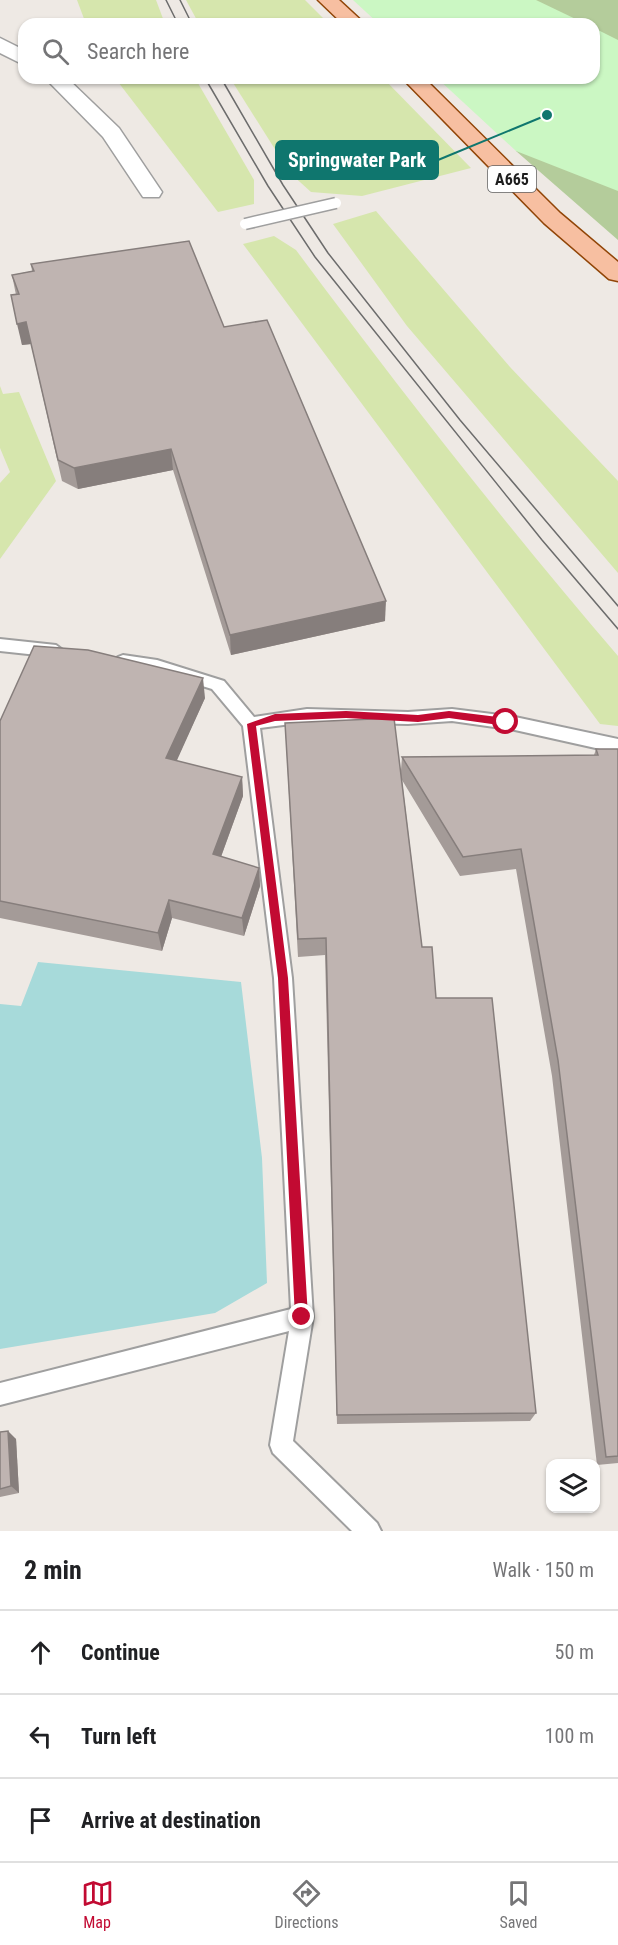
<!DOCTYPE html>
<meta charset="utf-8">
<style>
body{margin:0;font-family:"Roboto Condensed",sans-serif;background:#f6f6f6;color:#202124}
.controls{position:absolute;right:18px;bottom:18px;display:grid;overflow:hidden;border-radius:12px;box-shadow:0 2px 4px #0004}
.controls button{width:54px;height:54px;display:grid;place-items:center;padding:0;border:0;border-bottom:2px solid #e0e0e0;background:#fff;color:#202124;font:30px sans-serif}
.stop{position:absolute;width:18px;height:18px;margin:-14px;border:4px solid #c20a32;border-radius:50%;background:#fff}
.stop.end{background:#c20a32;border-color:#fff;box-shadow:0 2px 6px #0008}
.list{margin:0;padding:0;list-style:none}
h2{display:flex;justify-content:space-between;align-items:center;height:78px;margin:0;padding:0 24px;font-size:26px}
h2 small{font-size:20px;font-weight:400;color:#757577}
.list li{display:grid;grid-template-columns:39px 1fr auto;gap:18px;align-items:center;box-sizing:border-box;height:84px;padding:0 24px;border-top:2px solid #e0e0e0}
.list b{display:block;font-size:22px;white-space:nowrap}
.list em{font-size:20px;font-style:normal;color:#757577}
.icon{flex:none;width:33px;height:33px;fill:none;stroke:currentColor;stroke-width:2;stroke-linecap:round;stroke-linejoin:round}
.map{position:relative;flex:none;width:618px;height:1531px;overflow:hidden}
.search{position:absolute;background:#fff;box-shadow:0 2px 4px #0004;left:18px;right:18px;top:18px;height:66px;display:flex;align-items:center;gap:15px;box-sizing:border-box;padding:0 21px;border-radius:18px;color:#757577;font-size:22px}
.sheet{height:330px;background:#fff}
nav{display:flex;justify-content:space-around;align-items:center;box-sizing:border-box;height:84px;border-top:2px solid #e0e0e0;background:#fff;font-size:16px;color:#757577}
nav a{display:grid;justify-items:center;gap:3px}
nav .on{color:#c20a32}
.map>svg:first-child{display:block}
.grass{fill:#d6e6ad}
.forest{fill:#b4cc9b}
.park{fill:#cbf7c3}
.water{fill:#a7dada}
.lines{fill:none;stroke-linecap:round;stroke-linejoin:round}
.service-casing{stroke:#9f9f9f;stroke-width:4}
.minor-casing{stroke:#9f9f9f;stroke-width:3}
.primary-casing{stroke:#914507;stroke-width:3}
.service{fill:#fff;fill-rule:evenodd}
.minor{fill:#fff;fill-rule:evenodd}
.primary{fill:#f7bfa1;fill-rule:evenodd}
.tram{stroke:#6c6c6c;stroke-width:1.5}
.service-bridge-casing{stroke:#9f9f9f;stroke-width:13;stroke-linecap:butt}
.service-bridge{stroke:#fff;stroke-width:10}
.wall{fill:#a49b98}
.shaded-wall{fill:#867e7c}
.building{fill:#bfb4b1;stroke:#867e7c;stroke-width:1.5}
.route{fill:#c20a32}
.labels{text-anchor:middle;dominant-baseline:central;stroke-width:6;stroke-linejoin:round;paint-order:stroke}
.shield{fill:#fff;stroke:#626262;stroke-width:1.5}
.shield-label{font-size:16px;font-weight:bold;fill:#1e1e1e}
.leader{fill:none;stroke:#0f766e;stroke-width:2}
.callout-dot{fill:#0f766e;stroke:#fff;stroke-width:2}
.callout{fill:#0f766e;stroke:#0f766e;stroke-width:2}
.callout-label{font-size:20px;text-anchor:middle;font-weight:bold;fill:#fff}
</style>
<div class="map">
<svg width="618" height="1531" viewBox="0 0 618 1531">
<rect width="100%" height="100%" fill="#eee9e4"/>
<g class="grass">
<path d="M 77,0 L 156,0 L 165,24 L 86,24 Z"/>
<path d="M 186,0 L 305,0 L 329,24 L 199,24 Z"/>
<path d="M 115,78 L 195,78 L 254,180 L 254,204 L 218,212 Z"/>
<path d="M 230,78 L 383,78 L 471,168 L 362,196 L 311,192 L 290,173 Z"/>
<path d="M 376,211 L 510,367 L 618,481 L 618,573 L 407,326 L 333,224 Z"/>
<path d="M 274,236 L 296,250 C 400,390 505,524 618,656 L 618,726 L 600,724 L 243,244 Z"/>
<path d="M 0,386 L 3,394 L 19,392 L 56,481 L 0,559 L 0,483 L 10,472 L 0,448 Z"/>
</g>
<path class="forest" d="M 431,0 L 618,0 L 618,240 L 516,151 L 594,78 L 594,24 L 454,24 Z"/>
<g class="park">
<path d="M 353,0 L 536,0 L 586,24 L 379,24 Z"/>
<path d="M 594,28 L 618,40 L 618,191 L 516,151 L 437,78 L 594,78 Z"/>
</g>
<path class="water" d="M 38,962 L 241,982 L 262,1158 L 267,1283 L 215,1313 L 0,1349 L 0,1004 L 21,1006 Z"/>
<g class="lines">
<g class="service-casing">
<g id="service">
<path d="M 0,639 L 56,645 L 64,651 L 56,657 L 0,651 Z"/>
<path d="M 123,655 L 157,660 L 224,681 L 254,717 L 307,709 L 408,712 L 452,709 L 515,717 L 618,739 L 618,753 L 515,730 L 452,721 L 408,724 L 307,722 L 260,728 L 292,978 L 313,1317 L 293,1441 L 377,1523 L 381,1531 L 352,1531 L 273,1453 L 270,1445 L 289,1331 L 0,1405 L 0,1383 L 291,1309 L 274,978 L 243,726 L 212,689 L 157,672 L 118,665 L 115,661 L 118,657 Z"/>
</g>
</g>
<g class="minor-casing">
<g id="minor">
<path d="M 0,38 L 24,50 L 24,65 L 0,53 Z"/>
<path d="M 45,78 L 67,78 L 119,128 L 162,192 L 159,197 L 143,197 L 103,137 Z"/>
</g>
</g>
<g class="primary-casing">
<g id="primary">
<path d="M 318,0 L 339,0 L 365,24 L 343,24 Z"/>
<path d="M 402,78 L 424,78 L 560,213 L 618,262 L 618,281 L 609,279 L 544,223 Z"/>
</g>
</g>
<use href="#service" class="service"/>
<use href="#minor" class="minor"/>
<use href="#primary" class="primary"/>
<g class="tram">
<path d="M 166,0 L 178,24"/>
<path d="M 180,0 L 192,24"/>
<path d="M 205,78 L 268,186 L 315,257 L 542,540 L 618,629"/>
<path d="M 221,78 L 283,185 L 328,253 L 460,420 L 618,606"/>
</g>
<g class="service-bridge-casing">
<path id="service-bridge" d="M 245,224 L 336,203"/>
</g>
<use href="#service-bridge" class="service-bridge"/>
</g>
<g class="wall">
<path d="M 31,264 L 224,327 L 385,621 L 231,655 L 173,470 L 78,489 L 62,481 L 31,344 L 22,345 L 16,295 L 12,275 L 32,271 Z"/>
<path d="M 205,698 L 176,761 L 242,777 L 243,796 L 221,857 L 259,868 L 260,886 L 244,936 L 172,918 L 162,951 L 0,918 L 0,721 Z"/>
<path d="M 285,723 L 401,770 L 402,757 L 594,755 L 596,749 L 618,749 L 618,1463 L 597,1465 L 552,1076 L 516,869 L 460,876 L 402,780 L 422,947 L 436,998 L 536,1413 L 530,1421 L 337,1424 L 325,955 L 298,957 Z"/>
<path d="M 0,1432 L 16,1439 L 19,1493 L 0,1497 Z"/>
</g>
<g class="shaded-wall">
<path d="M 26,322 L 31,344 L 22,345 L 17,324 Z"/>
<path d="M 171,449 L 173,470 L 78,489 L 74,468 Z"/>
<path d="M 386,601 L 385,621 L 231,655 L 230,635 Z"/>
<path d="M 203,678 L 205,698 L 169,778 L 166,758 Z"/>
<path d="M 242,777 L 243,796 L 215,873 L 213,854 Z"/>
<path d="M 259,868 L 260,886 L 244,936 L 242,918 Z"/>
<path d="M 169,900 L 172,918 L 162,951 L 158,933 Z"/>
<path d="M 8,1431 L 16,1439 L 19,1493 L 11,1486 Z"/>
</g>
<g class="building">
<path d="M 189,241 L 224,327 L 267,320 L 386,601 L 230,635 L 171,449 L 74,468 L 58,460 L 26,322 L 17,324 L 11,295 L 19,294 L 12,275 L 34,271 L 31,264 Z"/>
<path d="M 34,646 L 88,650 L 203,678 L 166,758 L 242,777 L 213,854 L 259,868 L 242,918 L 169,900 L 158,933 L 0,901 L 0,721 Z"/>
<path d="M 394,718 L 422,947 L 432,947 L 436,998 L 492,998 L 536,1413 L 337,1415 L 326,938 L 298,939 L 285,723 Z"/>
<path d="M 596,749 L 618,749 L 618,1456 L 606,1457 L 558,1060 L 521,849 L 463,857 L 402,757 L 598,755 Z"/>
<path d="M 8,1431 L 11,1486 L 0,1489 L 0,1432 Z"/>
</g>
<path class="route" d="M 346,711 L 418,715 L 449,711 L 506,718 L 511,722 L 506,726 L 449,718 L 418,722 L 346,718 L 275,721 L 256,726 L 288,978 L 308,1317 L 302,1324 L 295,1317 L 278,978 L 247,724 L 275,714 Z"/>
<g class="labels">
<rect class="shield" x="488" y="166" width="48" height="26" rx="4.5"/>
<g class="shield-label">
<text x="512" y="179">A665</text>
</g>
</g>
<path class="leader" d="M547 115L438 160"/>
<circle class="callout-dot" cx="547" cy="115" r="6"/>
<rect class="callout" x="276" y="141" width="162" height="38" rx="6"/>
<g class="callout-label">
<text x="357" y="167">Springwater Park</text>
</g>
</svg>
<div class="controls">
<button><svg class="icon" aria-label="layers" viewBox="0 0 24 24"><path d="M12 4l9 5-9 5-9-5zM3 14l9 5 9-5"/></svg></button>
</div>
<div class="stop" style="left:506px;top:722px"></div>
<div class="stop end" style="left:302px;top:1317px"></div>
<div class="search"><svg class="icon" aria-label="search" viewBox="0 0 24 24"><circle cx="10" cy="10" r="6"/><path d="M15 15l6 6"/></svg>Search here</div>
</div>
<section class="sheet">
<h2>2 min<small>Walk · 150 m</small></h2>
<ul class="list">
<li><svg class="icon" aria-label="ahead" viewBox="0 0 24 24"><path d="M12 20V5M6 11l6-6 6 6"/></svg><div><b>Continue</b></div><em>50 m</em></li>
<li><svg class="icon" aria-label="left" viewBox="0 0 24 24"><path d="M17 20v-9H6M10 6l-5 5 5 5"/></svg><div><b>Turn left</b></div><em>100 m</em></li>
<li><svg class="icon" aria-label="arrive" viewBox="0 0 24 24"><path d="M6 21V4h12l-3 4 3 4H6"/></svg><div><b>Arrive at destination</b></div></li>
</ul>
</section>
<nav>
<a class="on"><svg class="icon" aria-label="map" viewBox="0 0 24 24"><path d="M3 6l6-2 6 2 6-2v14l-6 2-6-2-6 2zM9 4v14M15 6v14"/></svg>Map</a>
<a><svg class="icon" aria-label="directions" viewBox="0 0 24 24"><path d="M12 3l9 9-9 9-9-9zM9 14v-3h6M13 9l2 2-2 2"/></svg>Directions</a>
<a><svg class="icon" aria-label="saved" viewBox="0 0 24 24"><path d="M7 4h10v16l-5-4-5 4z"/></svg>Saved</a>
</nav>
